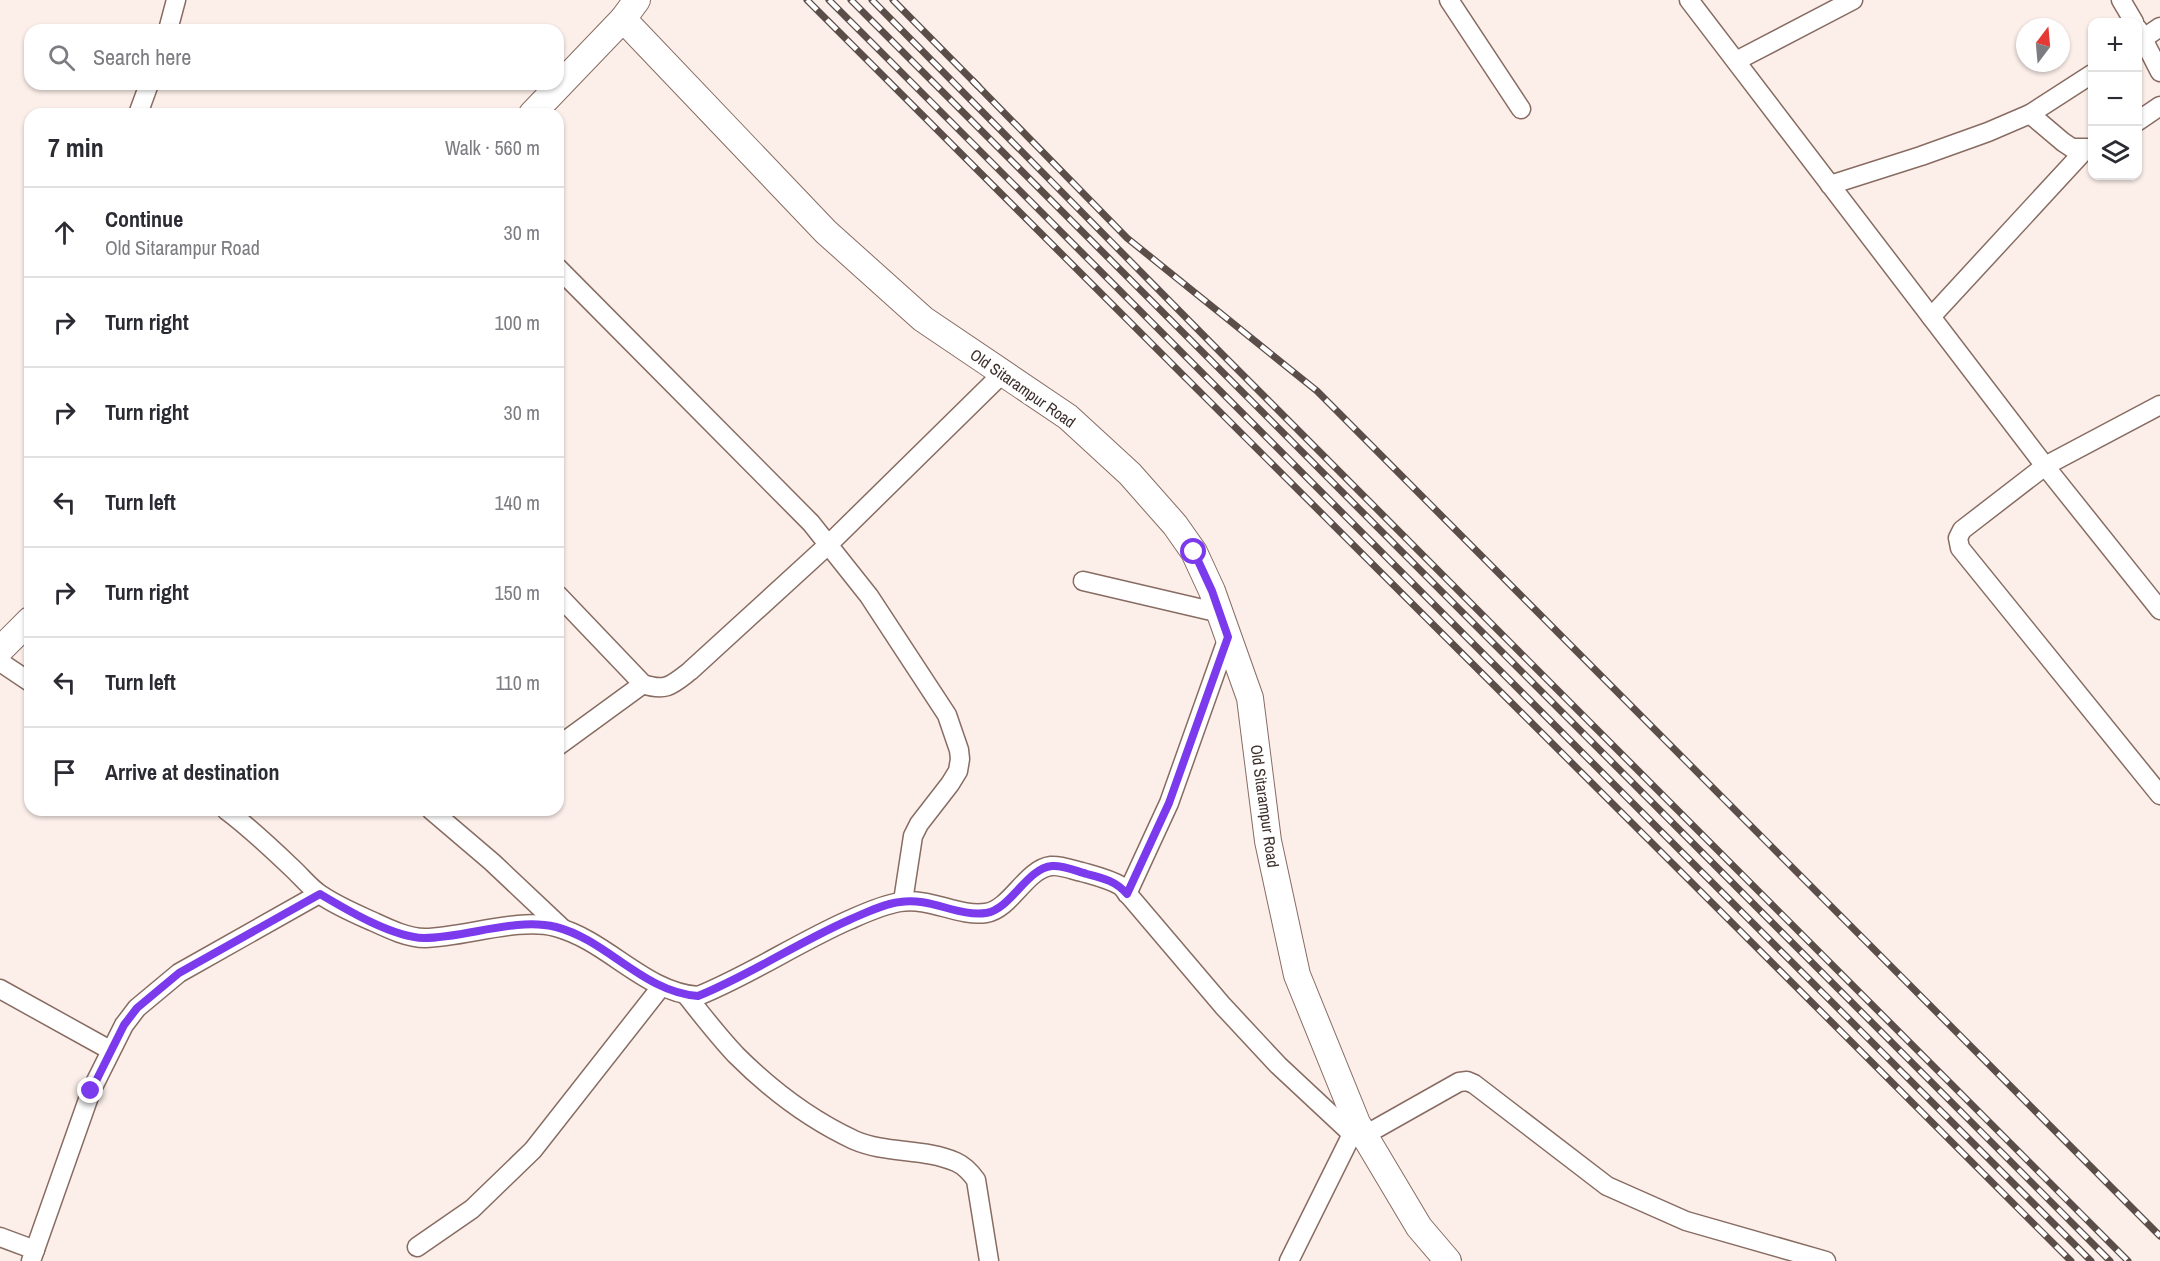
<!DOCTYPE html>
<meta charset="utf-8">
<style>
body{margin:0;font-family:"Archivo Narrow",sans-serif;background:#f2f2f3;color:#2b2b33}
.controls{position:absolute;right:18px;top:18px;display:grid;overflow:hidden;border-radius:12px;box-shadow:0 2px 4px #0004}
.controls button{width:54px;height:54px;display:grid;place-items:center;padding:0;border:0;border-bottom:2px solid #e1e1e2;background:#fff;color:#2b2b33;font:30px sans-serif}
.compass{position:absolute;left:2016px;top:18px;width:54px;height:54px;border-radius:50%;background:#fff;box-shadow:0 2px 4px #0004;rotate:16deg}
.stop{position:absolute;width:18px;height:18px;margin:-14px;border:4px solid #7c3aed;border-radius:50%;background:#fff}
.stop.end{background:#7c3aed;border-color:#fff;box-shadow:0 2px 6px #0008}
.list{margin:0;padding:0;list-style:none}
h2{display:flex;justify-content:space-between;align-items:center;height:78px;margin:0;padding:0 24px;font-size:26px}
h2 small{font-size:20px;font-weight:400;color:#7c7c81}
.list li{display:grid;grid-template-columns:39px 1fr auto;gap:18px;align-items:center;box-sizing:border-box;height:90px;padding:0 24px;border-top:2px solid #e1e1e2}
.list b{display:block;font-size:22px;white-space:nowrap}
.list p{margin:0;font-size:20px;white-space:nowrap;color:#7c7c81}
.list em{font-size:20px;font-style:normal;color:#7c7c81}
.icon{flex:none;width:33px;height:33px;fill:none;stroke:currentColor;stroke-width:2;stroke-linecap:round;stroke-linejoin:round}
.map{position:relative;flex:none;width:2160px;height:1261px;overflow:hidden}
.search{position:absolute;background:#fff;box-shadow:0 2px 4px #0004;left:24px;top:24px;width:540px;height:66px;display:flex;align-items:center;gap:15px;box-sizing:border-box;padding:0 21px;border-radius:18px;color:#7c7c81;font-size:22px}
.panel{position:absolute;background:#fff;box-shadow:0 2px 4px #0004;left:24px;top:108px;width:540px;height:708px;border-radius:18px}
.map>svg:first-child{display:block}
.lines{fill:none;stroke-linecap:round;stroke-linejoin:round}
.street-casing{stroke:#886c62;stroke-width:21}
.secondary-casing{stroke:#886c62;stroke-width:28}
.street{stroke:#fff;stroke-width:18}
.secondary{stroke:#fff;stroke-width:26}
.rail-casing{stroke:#5b4e49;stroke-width:7}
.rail{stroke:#fff;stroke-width:4.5;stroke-dasharray:14;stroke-linecap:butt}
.route{stroke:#7c3aed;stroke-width:8}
.labels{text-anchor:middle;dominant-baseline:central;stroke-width:6;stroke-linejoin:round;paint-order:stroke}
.street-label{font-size:16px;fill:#3c2f2b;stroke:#fff}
</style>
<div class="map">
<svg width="2160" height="1261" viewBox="0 0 2160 1261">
<rect width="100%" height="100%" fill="#fcefea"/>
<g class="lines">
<g class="street-casing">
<g id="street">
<path d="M 1449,0 L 1521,109"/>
<path d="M 1689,0 L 2045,466 L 2160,610"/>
<path d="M 2121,0 L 2134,22"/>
<path d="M 2138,29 L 2160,72"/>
<path d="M 168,30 L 176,0"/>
<path d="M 2138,42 L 2160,27"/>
<path d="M 1736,61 L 1853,0"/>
<path d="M 138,114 L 149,84"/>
<path d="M 2030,114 L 2063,142 L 2072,148 L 2092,148"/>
<path d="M 2138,121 L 2160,106"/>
<path d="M 1830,185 L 1921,156 L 1988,132 L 2030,114 L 2092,74"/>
<path d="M 558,268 L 811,523 L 869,596 L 947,715 L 959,750 L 960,759 L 958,771 L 950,784 L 919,824 L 913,836 L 903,901"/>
<path d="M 1931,317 L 2086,149"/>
<path d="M 2160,405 L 2045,466 L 1962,530 L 1958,538 L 1960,548 L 2160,795"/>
<path d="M 1083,581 L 1220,613"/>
<path d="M 558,595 L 643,684 C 666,692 672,685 690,671 L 829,544 L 1003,373"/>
<path d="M 0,662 L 30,682"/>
<path d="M 558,746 L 643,684"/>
<path d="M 226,810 C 249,827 270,847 291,867 C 301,876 310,888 321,895 C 337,906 356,914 374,922 C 389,929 408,938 425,938 C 466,937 519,917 556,927 C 608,941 644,992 698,996 C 750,975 797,943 849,920 C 865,913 882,905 900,902 C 930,897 958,917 986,913 C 1011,909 1026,869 1051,866 C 1061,865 1073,870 1082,872 C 1096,876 1109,879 1121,886 L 1223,1006 L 1278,1065 L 1353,1135"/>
<path d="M 431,810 L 492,862 L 563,929"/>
<path d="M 1127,894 L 1169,803 L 1228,637"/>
<path d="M 0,989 L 110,1050"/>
<path d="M 686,995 C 702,1015 718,1036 736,1055 C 769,1088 811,1120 854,1140 C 886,1154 924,1148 956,1162 C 965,1166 971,1173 976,1180 L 989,1261"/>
<path d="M 1365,1135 L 1459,1082 L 1467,1081 L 1474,1084 L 1607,1186 L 1686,1221 L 1826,1261"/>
<path d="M 0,1237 L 35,1250"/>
<path d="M 417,1247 L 472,1209 L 533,1150 L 661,987"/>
<path d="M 31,1261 L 91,1091 L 124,1025 L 137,1008 L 179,973 L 319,894"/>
<path d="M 1289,1261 L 1356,1126"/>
</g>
</g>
<g class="secondary-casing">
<g id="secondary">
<path d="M 637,0 L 623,19 L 826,232 L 923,319 L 1068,417 L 1130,474 L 1175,525 L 1194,552 L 1212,591 L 1250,698 L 1268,841 L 1297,975 L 1357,1123 L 1419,1227 L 1448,1261"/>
<path d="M 532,114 L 623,19"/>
<path d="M 0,650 L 30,620"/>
</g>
</g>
<use href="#street" class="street"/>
<use href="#secondary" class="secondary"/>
<g class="rail-casing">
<g id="rail">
<path d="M 807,0 L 2071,1261"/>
<path d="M 829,0 L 2091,1261"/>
<path d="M 851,0 L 2110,1261"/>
<path d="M 872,0 L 1222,354 L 2128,1261"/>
<path d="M 893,0 L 978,86"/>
<path d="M 973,81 L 1127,238 L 1317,391 L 2160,1236"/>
</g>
</g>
<use href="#rail" class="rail"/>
</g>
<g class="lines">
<path class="route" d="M 91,1091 L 124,1025 L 137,1008 L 179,973 L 320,894 C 347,910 392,937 424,938 C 466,938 515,917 556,927 C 607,940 643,992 698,996 C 750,975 797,943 849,920 C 865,913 883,904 900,902 C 930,897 958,917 986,913 C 1011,909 1027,868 1052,866 C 1063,865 1076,871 1087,874 C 1103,878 1116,881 1127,894 L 1169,803 L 1228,637 L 1212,591 L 1194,552"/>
</g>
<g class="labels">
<g class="street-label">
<text transform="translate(1023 388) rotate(35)">Old Sitarampur Road</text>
<text transform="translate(1265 806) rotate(82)">Old Sitarampur Road</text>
</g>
</g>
</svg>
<div class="controls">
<button>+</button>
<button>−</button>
<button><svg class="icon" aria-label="layers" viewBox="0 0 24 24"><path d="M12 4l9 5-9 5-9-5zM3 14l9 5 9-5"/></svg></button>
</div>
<svg class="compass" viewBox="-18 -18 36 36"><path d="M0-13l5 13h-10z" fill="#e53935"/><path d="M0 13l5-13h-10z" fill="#7c7c81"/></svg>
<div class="stop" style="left:1194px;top:552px"></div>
<div class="stop end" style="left:91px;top:1091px"></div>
<div class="search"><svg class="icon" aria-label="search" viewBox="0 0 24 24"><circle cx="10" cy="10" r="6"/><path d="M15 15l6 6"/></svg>Search here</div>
<section class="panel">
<h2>7 min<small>Walk · 560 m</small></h2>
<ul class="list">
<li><svg class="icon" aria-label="ahead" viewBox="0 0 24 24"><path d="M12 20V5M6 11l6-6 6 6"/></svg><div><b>Continue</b><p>Old Sitarampur Road</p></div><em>30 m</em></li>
<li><svg class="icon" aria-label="right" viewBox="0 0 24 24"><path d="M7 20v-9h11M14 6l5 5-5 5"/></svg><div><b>Turn right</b></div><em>100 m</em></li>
<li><svg class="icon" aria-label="right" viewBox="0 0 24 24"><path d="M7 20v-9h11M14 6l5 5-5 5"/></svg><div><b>Turn right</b></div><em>30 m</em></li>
<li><svg class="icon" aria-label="left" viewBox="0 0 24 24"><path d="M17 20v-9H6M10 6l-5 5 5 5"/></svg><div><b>Turn left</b></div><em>140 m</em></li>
<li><svg class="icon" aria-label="right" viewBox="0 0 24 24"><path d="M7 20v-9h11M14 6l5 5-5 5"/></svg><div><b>Turn right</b></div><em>150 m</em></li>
<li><svg class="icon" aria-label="left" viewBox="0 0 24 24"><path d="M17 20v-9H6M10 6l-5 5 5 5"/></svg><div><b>Turn left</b></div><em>110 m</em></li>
<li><svg class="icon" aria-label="arrive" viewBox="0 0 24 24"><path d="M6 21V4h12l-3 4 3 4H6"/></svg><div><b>Arrive at destination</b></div></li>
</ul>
</section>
</div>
